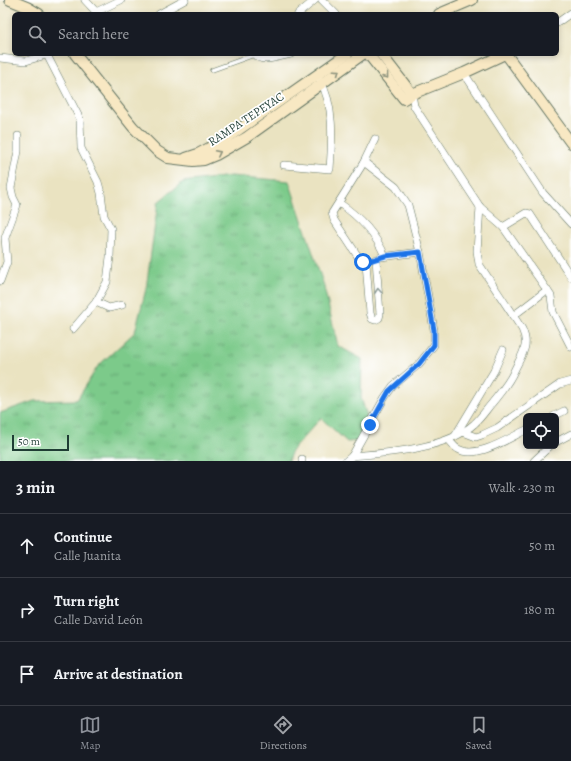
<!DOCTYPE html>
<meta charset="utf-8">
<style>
body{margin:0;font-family:Alegreya,serif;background:#242831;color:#f1f3f6}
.controls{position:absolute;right:12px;bottom:12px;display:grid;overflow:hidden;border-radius:6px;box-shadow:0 2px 6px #0003}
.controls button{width:36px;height:36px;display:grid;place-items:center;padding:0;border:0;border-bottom:1px solid #363941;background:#171b24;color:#f1f3f6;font:20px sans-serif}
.scale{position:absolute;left:12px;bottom:10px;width:57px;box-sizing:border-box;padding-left:4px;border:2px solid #1f3d34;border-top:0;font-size:11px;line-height:14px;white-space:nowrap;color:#1f3d34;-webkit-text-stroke:3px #fff;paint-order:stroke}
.stop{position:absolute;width:12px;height:12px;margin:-9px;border:3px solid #1a73e8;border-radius:50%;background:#fff}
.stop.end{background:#1a73e8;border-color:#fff;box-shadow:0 1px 4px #0008}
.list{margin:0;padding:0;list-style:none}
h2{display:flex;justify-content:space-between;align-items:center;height:52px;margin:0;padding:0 16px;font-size:17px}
h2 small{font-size:13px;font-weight:400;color:#9ea1a6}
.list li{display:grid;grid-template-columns:26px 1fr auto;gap:12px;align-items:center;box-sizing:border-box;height:64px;padding:0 16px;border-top:1px solid #363941}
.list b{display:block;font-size:15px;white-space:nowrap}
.list p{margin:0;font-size:13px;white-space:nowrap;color:#9ea1a6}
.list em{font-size:13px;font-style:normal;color:#9ea1a6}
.icon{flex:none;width:22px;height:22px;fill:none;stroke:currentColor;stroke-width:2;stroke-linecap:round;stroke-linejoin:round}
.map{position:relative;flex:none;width:571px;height:461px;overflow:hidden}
.search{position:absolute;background:#171b24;box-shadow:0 2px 6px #0003;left:12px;right:12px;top:12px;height:44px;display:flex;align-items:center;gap:10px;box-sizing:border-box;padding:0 14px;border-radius:6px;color:#9ea1a6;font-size:15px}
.sheet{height:244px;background:#171b24}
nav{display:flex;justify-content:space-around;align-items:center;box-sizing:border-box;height:56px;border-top:1px solid #363941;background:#171b24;font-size:11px;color:#9ea1a6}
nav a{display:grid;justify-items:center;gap:2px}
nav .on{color:#8c9099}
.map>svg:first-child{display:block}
.grass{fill:url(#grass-tufts);stroke:#4d845f}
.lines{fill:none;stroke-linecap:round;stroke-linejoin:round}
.lane-casing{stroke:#667765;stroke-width:5}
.street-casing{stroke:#667765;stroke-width:8}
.secondary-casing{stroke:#667765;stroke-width:12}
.lane{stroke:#fff;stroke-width:3.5}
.street{stroke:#fff;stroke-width:7}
.secondary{stroke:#f8e8c3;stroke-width:10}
.oneway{stroke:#8c927c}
.oneway2{stroke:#8f9e9a}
.route{stroke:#1a73e8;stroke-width:5}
.labels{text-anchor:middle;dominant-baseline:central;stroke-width:3.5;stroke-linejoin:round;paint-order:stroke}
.street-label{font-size:12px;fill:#1f3d34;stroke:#fff}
</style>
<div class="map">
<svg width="571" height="461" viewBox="0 0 571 461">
<defs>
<pattern id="grass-tufts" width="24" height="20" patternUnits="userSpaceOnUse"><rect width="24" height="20" fill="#7bca8a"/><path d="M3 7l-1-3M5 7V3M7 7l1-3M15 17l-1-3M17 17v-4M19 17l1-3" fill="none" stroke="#64a572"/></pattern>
</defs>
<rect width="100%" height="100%" fill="#fff"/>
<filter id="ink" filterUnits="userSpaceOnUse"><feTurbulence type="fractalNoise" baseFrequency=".025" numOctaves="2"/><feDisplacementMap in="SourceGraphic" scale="8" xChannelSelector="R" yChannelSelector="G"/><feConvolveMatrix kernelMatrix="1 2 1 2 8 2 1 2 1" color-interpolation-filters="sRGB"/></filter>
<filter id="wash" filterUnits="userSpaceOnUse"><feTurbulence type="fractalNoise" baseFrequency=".012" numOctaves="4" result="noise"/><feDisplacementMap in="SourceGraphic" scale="16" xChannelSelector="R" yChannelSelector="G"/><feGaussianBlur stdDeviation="0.9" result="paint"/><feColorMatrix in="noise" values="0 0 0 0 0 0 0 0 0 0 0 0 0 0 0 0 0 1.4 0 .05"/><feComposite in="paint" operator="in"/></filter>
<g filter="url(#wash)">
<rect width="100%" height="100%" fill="#eae3c1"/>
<path class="grass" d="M 231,176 L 289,181 L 323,283 L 338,346 L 362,359 L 361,398 L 370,425 L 361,441 L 347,442 L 321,418 L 292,450 L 288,461 L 0,461 L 0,413 L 34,401 L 77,400 L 98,366 L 135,332 L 146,289 L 158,202 L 183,182 Z"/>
</g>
<g filter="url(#ink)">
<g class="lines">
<g class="lane-casing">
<path id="lane" d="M 212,70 L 254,55"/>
</g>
<g class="street-casing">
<g id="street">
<path d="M 85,0 L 98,14"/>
<path d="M 322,0 L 336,14"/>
<path d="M 96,12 L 121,0"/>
<path d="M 159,14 L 185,0"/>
<path d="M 298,14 L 315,0"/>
<path d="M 557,23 L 571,13"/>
<path d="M 254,54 C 261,64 280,56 291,54"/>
<path d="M 47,55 L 80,119 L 81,148 L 98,182 L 101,193 L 104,216 L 111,229 L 110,257 L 107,282 L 96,302 L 73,329"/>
<path d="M 0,58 L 26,61 L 49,54"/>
<path d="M 464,73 L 543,193 L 571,224"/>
<path d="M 412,94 L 414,106 L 480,207 L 503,227 L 547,290 L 551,296 L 553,312 L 571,347"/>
<path d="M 284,165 L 330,169 C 332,140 335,107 320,80"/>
<path d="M 339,203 C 360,217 375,233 385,256"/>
<path d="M 503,227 L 526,213 L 530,214 L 571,277"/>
<path d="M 381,257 L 420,252"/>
<path d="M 366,263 L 363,262 L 359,258 L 334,220 L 332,213 L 364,162 L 375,139"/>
<path d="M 366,263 L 370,313 L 372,319 L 375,320 L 379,318 L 380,314 L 376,259"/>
<path d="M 0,281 L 7,262 L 5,238 L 17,205 L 13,197 L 11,188 L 18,151 L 18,136"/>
<path d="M 96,302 L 109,308 L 122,305"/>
<path d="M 513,316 L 547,290"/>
<path d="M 554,416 L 564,411"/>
<path d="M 463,432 L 476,437 L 482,435 L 497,428 L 560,384 L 571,381"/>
<path d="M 455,436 L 494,371 L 503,350"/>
<path d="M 449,440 C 451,442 454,447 458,449 C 476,460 509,438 526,430"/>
<path d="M 556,442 L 571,434"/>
<path d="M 352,456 C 387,453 447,449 474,424 C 481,418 486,410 492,403 C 500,393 509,383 514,371 C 522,354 530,346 522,329 L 479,264 L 477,251 L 480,207"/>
<path d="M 302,461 L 302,459"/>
<path d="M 346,461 L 352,456 L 385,397 L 393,386 L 419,364 L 434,345 L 434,330 L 420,252 L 408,205 L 396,187 L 364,162"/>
<path d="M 534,461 L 550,446"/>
</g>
</g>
<g class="secondary-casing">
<g id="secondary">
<path d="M 10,0 L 27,7 L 39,14"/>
<path d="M 439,14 L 472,0"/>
<path d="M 75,54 L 133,127 L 157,151 L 168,158 L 193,161 L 204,160 L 216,155 L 247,137 L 363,54"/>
<path d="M 368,54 L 404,99 L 412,94 L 464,73 L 505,54"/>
<path d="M 381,54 L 412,94"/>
<path d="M 506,54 L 571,143"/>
<path d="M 186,158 L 198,154 L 224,140 L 347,54"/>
</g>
</g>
<use href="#lane" class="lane"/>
<use href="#street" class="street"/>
<use href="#secondary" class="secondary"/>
</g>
<defs><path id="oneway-chevron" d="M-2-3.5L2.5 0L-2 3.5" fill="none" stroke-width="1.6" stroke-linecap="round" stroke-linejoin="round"/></defs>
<g class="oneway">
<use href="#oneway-chevron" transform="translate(337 72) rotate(-36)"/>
<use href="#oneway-chevron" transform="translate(386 76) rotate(51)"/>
<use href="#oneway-chevron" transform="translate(218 153) rotate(-27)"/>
</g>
<use class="oneway2" href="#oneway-chevron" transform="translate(378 291) rotate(-95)"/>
</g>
<g class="lines" filter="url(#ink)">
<path class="route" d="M 363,262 L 366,262 L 385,256 L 420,252 L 434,330 L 434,345 L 419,364 L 389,391 L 370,425"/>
</g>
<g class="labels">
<g class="street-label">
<text transform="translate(246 119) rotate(-33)">RAMPA TEPEYAC</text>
</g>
</g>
</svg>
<div class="controls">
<button><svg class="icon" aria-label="locate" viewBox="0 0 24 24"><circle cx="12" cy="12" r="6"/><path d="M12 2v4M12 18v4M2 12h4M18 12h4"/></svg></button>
</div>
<div class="scale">50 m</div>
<div class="stop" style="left:363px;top:262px"></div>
<div class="stop end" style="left:370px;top:425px"></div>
<div class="search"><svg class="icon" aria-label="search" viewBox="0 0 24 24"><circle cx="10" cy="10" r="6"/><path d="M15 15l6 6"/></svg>Search here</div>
</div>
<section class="sheet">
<h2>3 min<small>Walk · 230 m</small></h2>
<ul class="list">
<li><svg class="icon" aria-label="ahead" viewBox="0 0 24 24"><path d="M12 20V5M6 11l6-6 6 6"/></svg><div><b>Continue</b><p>Calle Juanita</p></div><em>50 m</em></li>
<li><svg class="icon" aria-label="right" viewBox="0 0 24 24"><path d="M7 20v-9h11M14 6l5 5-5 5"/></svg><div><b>Turn right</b><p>Calle David León</p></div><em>180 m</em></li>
<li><svg class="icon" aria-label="arrive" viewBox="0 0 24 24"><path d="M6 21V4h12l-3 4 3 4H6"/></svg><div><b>Arrive at destination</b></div></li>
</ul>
</section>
<nav>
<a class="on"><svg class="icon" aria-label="map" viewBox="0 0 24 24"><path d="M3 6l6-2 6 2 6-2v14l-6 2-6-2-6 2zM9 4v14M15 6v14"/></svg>Map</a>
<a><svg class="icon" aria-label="directions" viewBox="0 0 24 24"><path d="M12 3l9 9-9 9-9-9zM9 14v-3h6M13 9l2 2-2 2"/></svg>Directions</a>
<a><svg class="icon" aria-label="saved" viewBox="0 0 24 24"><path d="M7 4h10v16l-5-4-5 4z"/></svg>Saved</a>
</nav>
